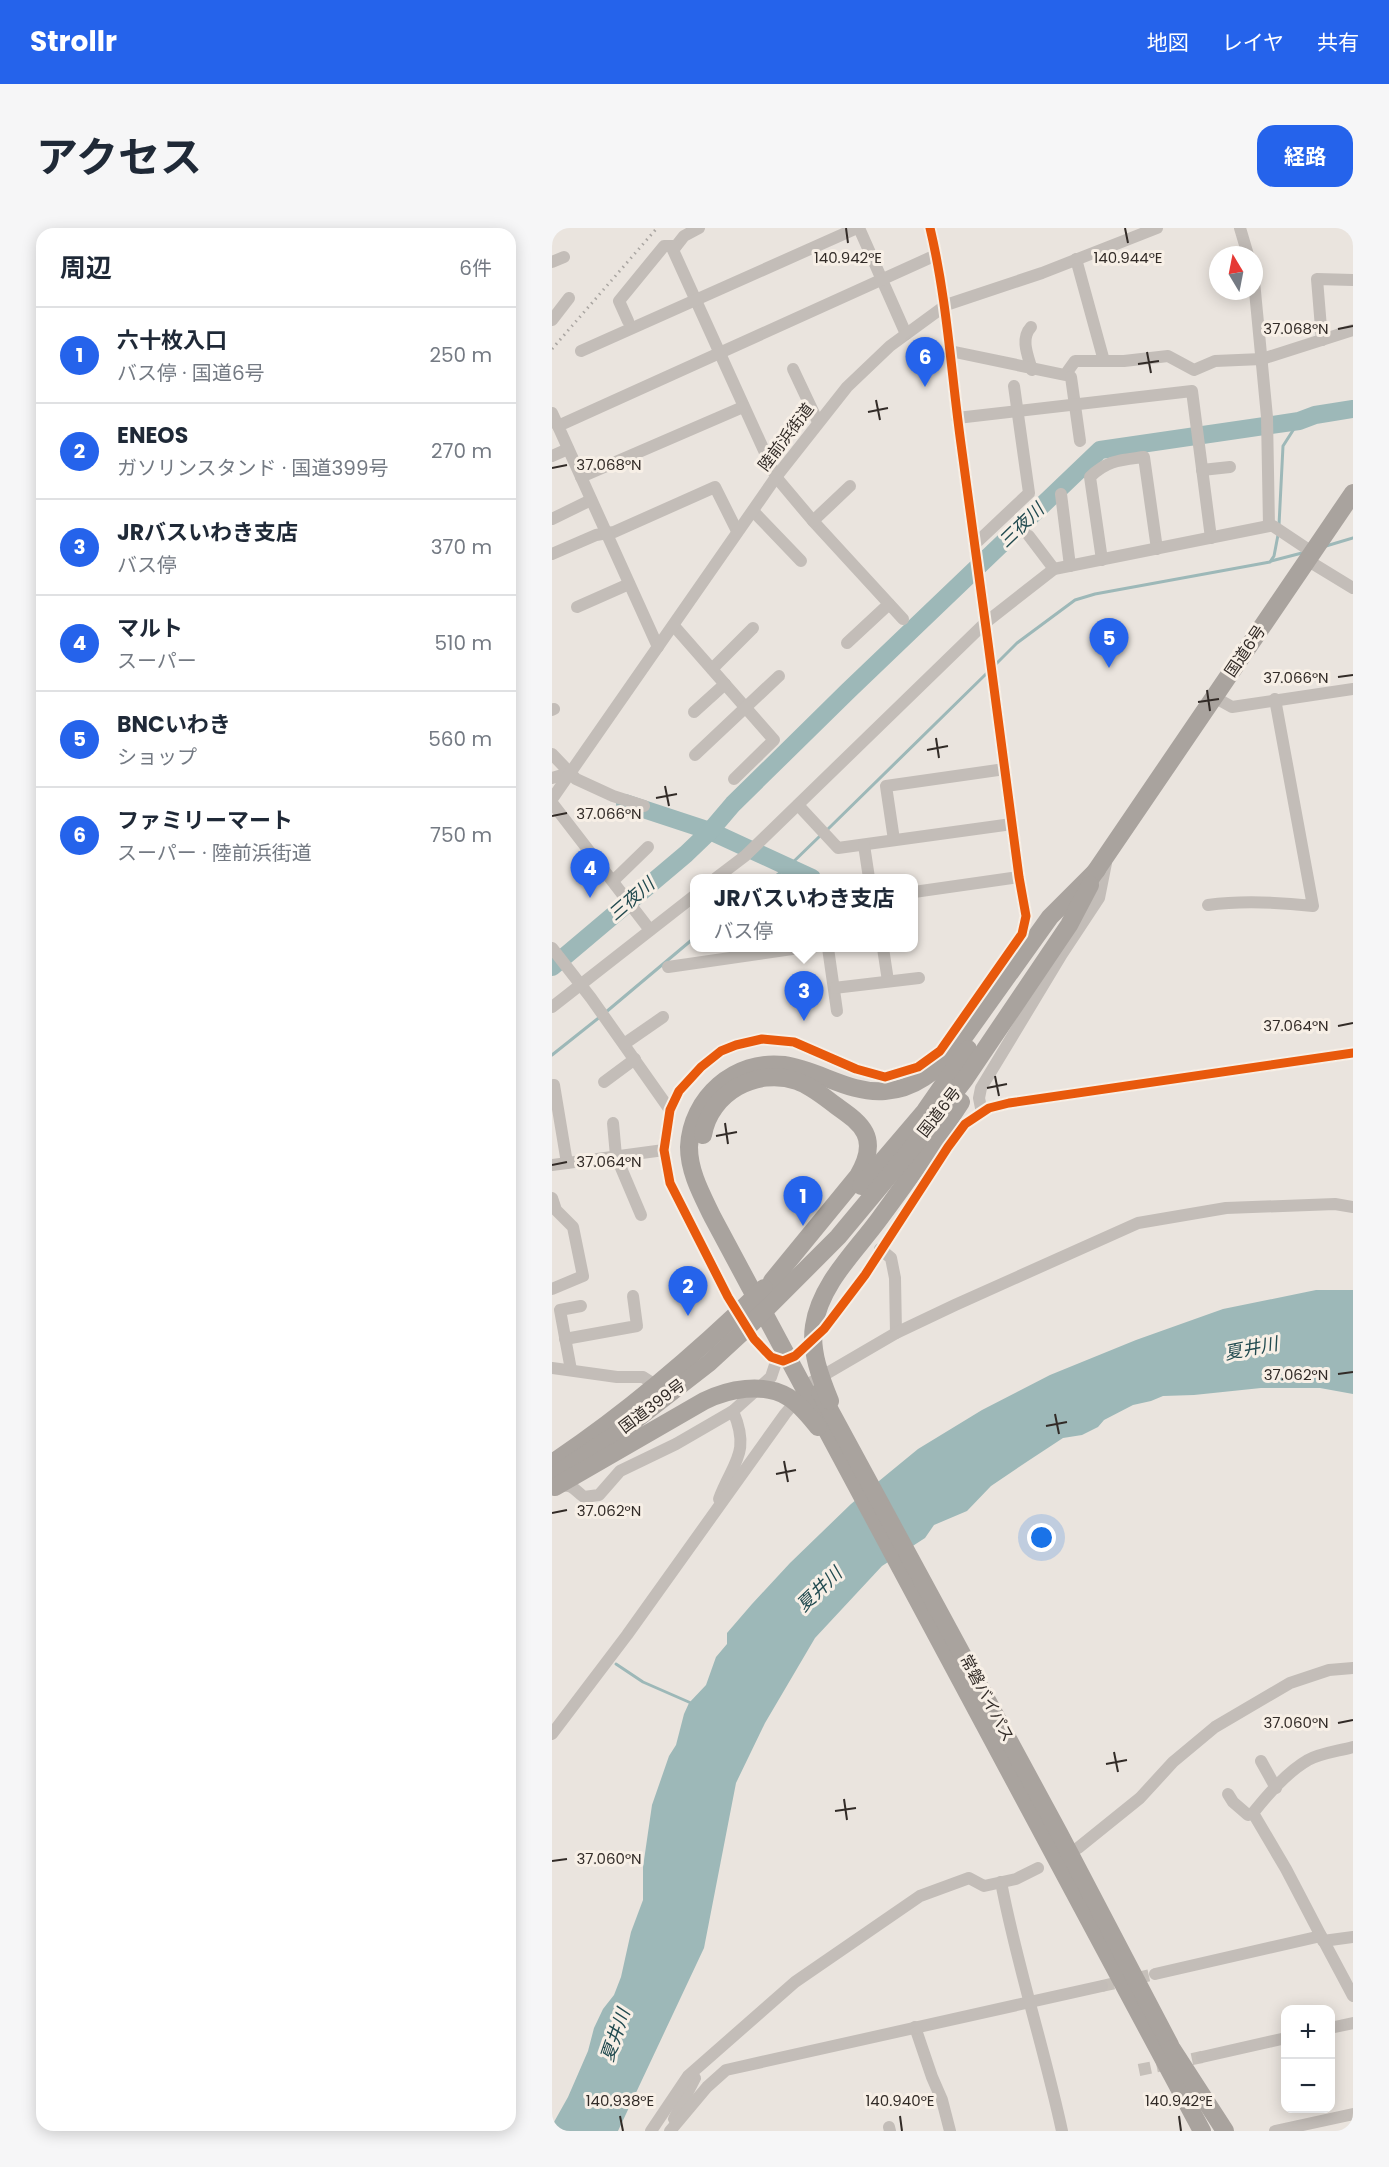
<!DOCTYPE html>
<html lang="ja">
<meta charset="utf-8">
<style>
body{margin:0;font-family:Poppins,"Noto Sans JP",sans-serif;background:#f6f6f7;color:#1f2937}
.controls{position:absolute;right:18px;bottom:18px;display:grid;overflow:hidden;border-radius:12px;box-shadow:0 3px 15px #0003}
.controls button{width:54px;height:54px;display:grid;place-items:center;padding:0;border:0;border-bottom:2px solid #e0e1e3;background:#fff;color:#1f2937;font:30px sans-serif}
.compass{position:absolute;left:657px;top:18px;width:54px;height:54px;border-radius:50%;background:#fff;box-shadow:0 3px 15px #0003;rotate:350deg}
.you{position:absolute;left:490px;top:1310px;width:21px;height:21px;margin:-15px;border:4px solid #fff;border-radius:50%;background:#1a73e8;box-shadow:0 0 0 9px #1a73e833}
.badge{display:grid;place-items:center;width:39px;height:39px;border-radius:50%;background:#2563eb;color:#fff;font-size:20px;font-weight:700}
.pin{position:absolute;translate:-50% -50px;filter:drop-shadow(0 2px 3px #0008)}
.pin::after{content:'';position:absolute;top:32px;width:21px;height:18px;background:inherit;clip-path:polygon(0 0,100% 0,50% 100%)}
.popup{position:absolute;left:138px;top:646px;width:228px;height:78px;box-sizing:border-box;display:grid;place-content:center;border-radius:12px;background:#fff;filter:drop-shadow(0 2px 4px #0005);font-size:20px;white-space:nowrap;color:#747a83}
.popup b{font-size:22px;color:#1f2937}
.popup::after{content:'';position:absolute;left:50%;top:100%;margin-left:-12px;border:12px solid transparent;border-top-color:#fff}
.list{margin:0;padding:0;list-style:none}
h2{display:flex;justify-content:space-between;align-items:center;height:78px;margin:0;padding:0 24px;font-size:26px}
h2 small{font-size:20px;font-weight:400;color:#747a83}
.list li{display:grid;grid-template-columns:39px 1fr auto;gap:18px;align-items:center;box-sizing:border-box;height:96px;padding:0 24px;border-top:2px solid #e0e1e3}
.list b{display:block;font-size:22px;white-space:nowrap}
.list p{margin:0;font-size:20px;white-space:nowrap;color:#747a83}
.list em{font-size:20px;font-style:normal;color:#747a83}
.map{position:relative;flex:none;width:801px;height:1903px;overflow:hidden;border-radius:18px}
header{display:flex;align-items:center;gap:36px;box-sizing:border-box;height:84px;padding:0 30px;background:#2563eb;color:#fff}
header strong{font-size:28px}
nav{display:flex;gap:33px;margin-inline-start:auto;font-size:21px}
.intro{display:flex;align-items:center;justify-content:space-between;box-sizing:border-box;height:144px;padding:0 36px}
h1{margin:0;font-size:42px}
.button{padding:15px 27px;border-radius:18px;background:#2563eb;color:#fff;font-size:21px;font-weight:700}
main{display:flex;gap:36px;padding:0 36px}
aside{flex:1;background:#fff;border-radius:18px;box-shadow:0 3px 15px #0003}
.map>svg:first-child{display:block}
.water{fill:#9db8b8}
.lines{fill:none;stroke-linecap:round;stroke-linejoin:round}
.stream{stroke:#9db8b8;stroke-width:3}
.river{stroke:#9db8b8;stroke-width:18}
.minor-tunnel{stroke:#c5bfb9;stroke-width:12;stroke-dasharray:12 6;stroke-linecap:butt}
.minor{stroke:#c3bdb8;stroke-width:12}
.highway{stroke:#a9a39e;stroke-width:18}
.rail{stroke:#aaa6a2;stroke-width:3;stroke-dasharray:1.5 4.5;stroke-linecap:butt}
.cycleway-casing{stroke:#f7efe6;stroke-width:13}
.cycleway{stroke:#e8590c;stroke-width:9}
.ticks{fill:none;stroke:#322b27;stroke-width:2}
.labels{text-anchor:middle;dominant-baseline:central;stroke-width:6;stroke-linejoin:round;paint-order:stroke}
.street-label{font-size:16px;fill:#322b27;stroke:#f7efe6}
.water-label{font-size:18px;font-style:italic;fill:#214a4f;stroke:#f7efe6}
.ticks-label{font-size:15px;text-anchor:middle;fill:#322b27;stroke:#f7efe6;stroke-width:6;stroke-linejoin:round;paint-order:stroke}
</style>
<header>
<strong>Strollr</strong>
<nav><a>地図</a><a>レイヤ</a><a>共有</a></nav>
</header>
<div class="intro"><h1>アクセス</h1><a class="button">経路</a></div>
<main>
<aside>
<h2>周辺<small>6件</small></h2>
<ul class="list">
<li><span class="badge">1</span><div><b>六十枚入口</b><p>バス停 · 国道6号</p></div><em>250 m</em></li>
<li><span class="badge">2</span><div><b>ENEOS</b><p>ガソリンスタンド · 国道399号</p></div><em>270 m</em></li>
<li><span class="badge">3</span><div><b>JRバスいわき支店</b><p>バス停</p></div><em>370 m</em></li>
<li><span class="badge">4</span><div><b>マルト</b><p>スーパー</p></div><em>510 m</em></li>
<li><span class="badge">5</span><div><b>BNCいわき</b><p>ショップ</p></div><em>560 m</em></li>
<li><span class="badge">6</span><div><b>ファミリーマート</b><p>スーパー · 陸前浜街道</p></div><em>750 m</em></li>
</ul>
</aside>
<div class="map">
<svg width="801" height="1903" viewBox="0 0 801 1903">
<rect width="100%" height="100%" fill="#eae4de"/>
<path class="water" d="M 764,1062 L 801,1062 L 801,1166 L 768,1160 L 709,1160 L 642,1167 L 611,1168 L 599,1173 L 581,1177 L 552,1192 L 546,1199 L 530,1207 L 511,1210 L 476,1233 L 439,1258 L 415,1283 L 382,1297 L 373,1310 L 330,1338 L 263,1410 L 213,1495 L 184,1555 L 152,1720 L 66,1903 L 0,1903 L 2,1894 L 16,1869 L 36,1823 L 42,1800 L 51,1781 L 62,1767 L 69,1749 L 79,1704 L 91,1672 L 91,1639 L 100,1577 L 117,1528 L 124,1517 L 132,1486 L 137,1475 L 154,1457 L 164,1429 L 175,1416 L 175,1405 L 200,1376 L 238,1335 L 299,1276 L 366,1221 L 430,1182 L 498,1147 L 584,1112 L 671,1081 Z"/>
<g class="lines">
<g class="stream">
<path d="M 727,297 L 731,218 L 747,193"/>
<path d="M 774,318 L 801,310"/>
<path d="M 719,333 L 750,325"/>
<path d="M 442,438 L 465,415 L 523,372 L 543,366 L 718,334 L 722,328 L 726,307"/>
<path d="M 275,602 L 435,445"/>
<path d="M 221,650 L 236,639 L 270,606"/>
<path d="M 54,784 L 142,710"/>
<path d="M 0,827 L 49,788"/>
<path d="M 64,1436 L 91,1454 L 139,1475"/>
</g>
<g class="river">
<path d="M 73,575 L 158,603 L 260,650"/>
<path d="M 0,739 L 134,626 L 158,603 L 181,576 L 296,463 L 548,222 L 747,193 L 763,187 L 801,181"/>
</g>
<g class="minor-tunnel">
<path d="M 550,1758 L 603,1746"/>
<path d="M 587,1842 L 650,1829"/>
</g>
<g class="minor">
<path d="M 147,0 L 132,8 L 121,22 L 224,249 L 261,293 L 351,391"/>
<path d="M 307,0 L 354,106"/>
<path d="M 378,0 C 395,71 399,144 409,216 C 429,360 448,505 467,649 L 474,688 L 470,706 L 388,823 L 366,839 L 333,849 L 304,841 L 242,814 L 210,811 L 184,817 L 169,823 L 149,839 L 127,863 L 118,882 L 112,922 L 118,955 L 176,1069 L 202,1111 L 219,1129 L 231,1133 L 243,1128 L 272,1101 L 313,1047 L 396,919 L 413,896 L 437,880 L 457,875 L 801,825"/>
<path d="M 688,0 L 696,27"/>
<path d="M 524,31 L 552,133"/>
<path d="M 0,34 L 12,29"/>
<path d="M 702,53 L 715,189 L 717,298"/>
<path d="M 0,92 L 17,70"/>
<path d="M 76,93 L 67,73 L 112,18 L 124,18"/>
<path d="M 479,99 C 468,111 476,128 480,142"/>
<path d="M 770,112 L 765,51 L 801,52"/>
<path d="M 29,123 L 305,0"/>
<path d="M 398,123 L 513,147 L 523,133 L 572,133 L 616,128 L 642,142 L 663,133 L 710,131 L 801,102"/>
<path d="M 241,141 L 266,194"/>
<path d="M 519,149 L 528,213"/>
<path d="M 0,185 L 6,198"/>
<path d="M 405,190 L 640,163 L 659,310"/>
<path d="M 0,228 L 16,221"/>
<path d="M 650,242 L 678,239"/>
<path d="M 29,249 L 191,179"/>
<path d="M 509,266 L 518,338"/>
<path d="M 201,283 L 249,333"/>
<path d="M 0,291 L 39,272"/>
<path d="M 261,293 L 298,258"/>
<path d="M 477,308 L 502,341"/>
<path d="M 423,316 L 477,265 L 462,158"/>
<path d="M 0,326 L 44,307 L 62,304 L 163,259 L 185,303"/>
<path d="M 550,332 L 538,249 C 555,232 569,232 592,229 L 605,321"/>
<path d="M 755,332 L 801,360"/>
<path d="M 25,379 L 77,356"/>
<path d="M 122,398 L 222,512 L 182,551"/>
<path d="M 295,415 L 337,376"/>
<path d="M 106,419 L 6,198 L 384,27"/>
<path d="M 160,441 L 201,400"/>
<path d="M 662,469 L 680,479 L 801,461"/>
<path d="M 0,482 L 2,481"/>
<path d="M 142,484 L 173,456"/>
<path d="M 0,526 L 24,551 L 61,568 L 92,578"/>
<path d="M 143,527 L 227,448"/>
<path d="M 0,550 L 17,545"/>
<path d="M 0,571 L 224,249 L 295,159 L 338,118 L 394,77 L 490,45 L 605,0"/>
<path d="M 0,575 L 98,702"/>
<path d="M 246,577 L 286,620 L 460,596"/>
<path d="M 342,612 L 334,558 L 453,541"/>
<path d="M 312,617 L 317,650"/>
<path d="M 164,650 L 193,628 L 433,395 L 502,341 L 717,298 L 721,298 L 760,324"/>
<path d="M 61,653 L 96,619"/>
<path d="M 362,664 L 467,649"/>
<path d="M 656,677 C 691,672 725,674 761,678 L 723,471"/>
<path d="M 0,720 L 39,770 L 118,882"/>
<path d="M 276,720 L 285,783"/>
<path d="M 331,720 L 336,753"/>
<path d="M 116,739 L 247,720"/>
<path d="M 282,760 L 367,750"/>
<path d="M 0,779 L 142,668"/>
<path d="M 72,816 L 111,789"/>
<path d="M 52,854 L 83,831"/>
<path d="M 2,857 L 15,935"/>
<path d="M 430,885 L 427,870 L 429,860 L 510,726 L 547,670 L 554,635"/>
<path d="M 61,895 L 64,928 L 89,987"/>
<path d="M 0,937 L 112,922"/>
<path d="M 0,970 L 4,982 L 21,999 L 31,1048 L 0,1061"/>
<path d="M 328,1021 L 339,1030 L 343,1050 L 344,1105"/>
<path d="M 13,1111 L 85,1098 L 81,1068"/>
<path d="M 0,1140 L 65,1149 L 91,1149 L 105,1158"/>
<path d="M 19,1142 L 8,1082 L 29,1078"/>
<path d="M 5,1258 C 22,1256 20,1260 32,1269 L 47,1267 L 68,1243 L 124,1216 L 181,1183 L 219,1149 L 225,1131"/>
<path d="M 167,1271 C 181,1234 199,1225 181,1183"/>
<path d="M 0,1506 L 75,1407 L 233,1186 L 260,1154 L 344,1105 L 403,1077 L 586,995 L 674,980 L 783,976 L 801,979"/>
<path d="M 709,1533 L 724,1560"/>
<path d="M 676,1566 L 681,1574 L 696,1587"/>
<path d="M 526,1620 L 588,1570 L 621,1534 L 663,1499 L 738,1455 L 777,1442 L 801,1440"/>
<path d="M 449,1654 C 465,1738 492,1819 510,1903"/>
<path d="M 769,1708 L 734,1641 L 701,1585 C 716,1566 735,1544 756,1532 C 769,1525 787,1523 801,1519"/>
<path d="M 771,1713 L 801,1709"/>
<path d="M 603,1746 L 769,1708 L 801,1768"/>
<path d="M 363,1799 L 380,1849 L 390,1872 L 398,1903"/>
<path d="M 778,1800 L 801,1795"/>
<path d="M 650,1829 L 734,1810"/>
<path d="M 122,1891 L 143,1850"/>
<path d="M 337,1899 L 338,1903"/>
<path d="M 99,1903 L 136,1848 L 243,1754 L 368,1668 L 417,1650 L 432,1658 L 464,1651 L 486,1640"/>
<path d="M 118,1903 L 155,1859 L 174,1842 L 550,1758"/>
<path d="M 723,1903 L 801,1886"/>
</g>
<g class="highway">
<path d="M 545,642 L 498,689 L 402,823 C 383,843 363,861 333,863 C 297,866 267,842 232,837 C 183,831 139,870 137,919 C 137,944 150,967 160,988 L 650,1903"/>
<path d="M 539,650 L 801,265"/>
<path d="M 151,907 C 158,865 204,839 245,853 C 259,858 271,868 283,877 C 294,885 307,893 313,905 C 320,919 313,936 306,948 L 220,1053"/>
<path d="M 309,958 L 373,883 L 416,821"/>
<path d="M 268,1164 L 507,1605 L 618,1817"/>
<path d="M 278,1173 C 269,1151 258,1123 262,1098 C 268,1056 304,1023 328,990 C 356,952 383,914 409,874"/>
<path d="M 0,1235 C 77,1184 146,1124 212,1060"/>
<path d="M 0,1249 L 72,1201 L 157,1135 L 195,1100 L 286,1009 L 356,925 L 413,851 L 517,697 L 538,657"/>
<path d="M 3,1259 L 152,1173 C 176,1161 211,1154 236,1169 C 248,1176 257,1188 266,1199"/>
<path d="M 620,1821 L 673,1903"/>
</g>
<path class="rail" d="M 0,121 L 105,0"/>
<g class="cycleway-casing">
<path id="cycleway" d="M 378,0 C 395,71 399,144 409,216 C 429,360 448,505 467,649 L 474,688 L 470,706 L 388,823 L 366,839 L 333,849 L 304,841 L 242,814 L 210,811 L 184,817 L 169,823 L 149,839 L 127,863 L 118,882 L 112,922 L 118,955 L 176,1069 L 202,1111 L 219,1129 L 231,1133 L 243,1128 L 272,1101 L 313,1047 L 396,919 L 413,896 L 437,880 L 457,875 L 801,825"/>
</g>
<use href="#cycleway" class="cycleway"/>
</g>
<path class="ticks" d="M 294,0 L 296,15M 573,0 L 576,15M 786,101 L 801,98M 595,124 L 599,145M 586,136 L 607,133M 324,172 L 328,192M 316,184 L 336,180M 0,240 L 15,237M 786,449 L 801,447M 655,462 L 658,483M 646,474 L 667,471M 384,510 L 387,530M 375,522 L 396,518M 113,558 L 117,578M 104,570 L 125,566M 0,588 L 15,585M 786,798 L 801,795M 443,848 L 447,868M 435,860 L 455,856M 173,895 L 176,916M 164,908 L 185,904M 0,937 L 15,934M 786,1146 L 801,1144M 503,1186 L 507,1206M 494,1198 L 515,1194M 232,1233 L 236,1254M 224,1246 L 244,1242M 0,1285 L 15,1282M 786,1495 L 801,1492M 562,1524 L 566,1544M 554,1536 L 575,1532M 292,1571 L 295,1592M 283,1583 L 304,1580M 0,1633 L 15,1631M 68,1888 L 71,1903M 348,1888 L 350,1903M 627,1888 L 629,1903"/>
<g class="labels">
<g class="street-label">
<text transform="translate(234 209) rotate(-53)">陸前浜街道</text>
<text transform="translate(693 423) rotate(-56)">国道6号</text>
<text transform="translate(387 884) rotate(-52)">国道6号</text>
<text transform="translate(100 1178) rotate(-37)">国道399号</text>
<text transform="translate(435 1470) rotate(62)">常磐バイパス</text>
</g>
<g class="water-label">
<text transform="translate(469 297) rotate(-44)">三夜川</text>
<text transform="translate(79 671) rotate(-41)">三夜川</text>
<text transform="translate(699 1120) rotate(-11)">夏井川</text>
<text transform="translate(267 1361) rotate(-44)">夏井川</text>
<text transform="translate(63 1807) rotate(-71)">夏井川</text>
</g>
</g>
<g class="ticks-label">
<text x="296" y="35">140.942°E</text>
<text x="576" y="35">140.944°E</text>
<text x="744" y="106">37.068°N</text>
<text x="57" y="242">37.068°N</text>
<text x="744" y="455">37.066°N</text>
<text x="57" y="591">37.066°N</text>
<text x="744" y="803">37.064°N</text>
<text x="57" y="939">37.064°N</text>
<text x="744" y="1152">37.062°N</text>
<text x="57" y="1288">37.062°N</text>
<text x="744" y="1500">37.060°N</text>
<text x="57" y="1636">37.060°N</text>
<text x="68" y="1878">140.938°E</text>
<text x="348" y="1878">140.940°E</text>
<text x="627" y="1878">140.942°E</text>
</g>
</svg>
<div class="controls">
<button>+</button>
<button>−</button>
</div>
<svg class="compass" viewBox="-18 -18 36 36"><path d="M0-13l5 13h-10z" fill="#e53935"/><path d="M0 13l5-13h-10z" fill="#747a83"/></svg>
<div class="you"></div>
<div class="pin badge" style="left:251px;top:998px">1</div>
<div class="pin badge" style="left:136px;top:1088px">2</div>
<div class="pin badge" style="left:252px;top:793px">3</div>
<div class="popup"><b>JRバスいわき支店</b>バス停</div>
<div class="pin badge" style="left:38px;top:670px">4</div>
<div class="pin badge" style="left:557px;top:440px">5</div>
<div class="pin badge" style="left:373px;top:159px">6</div>
</div>
</main>
